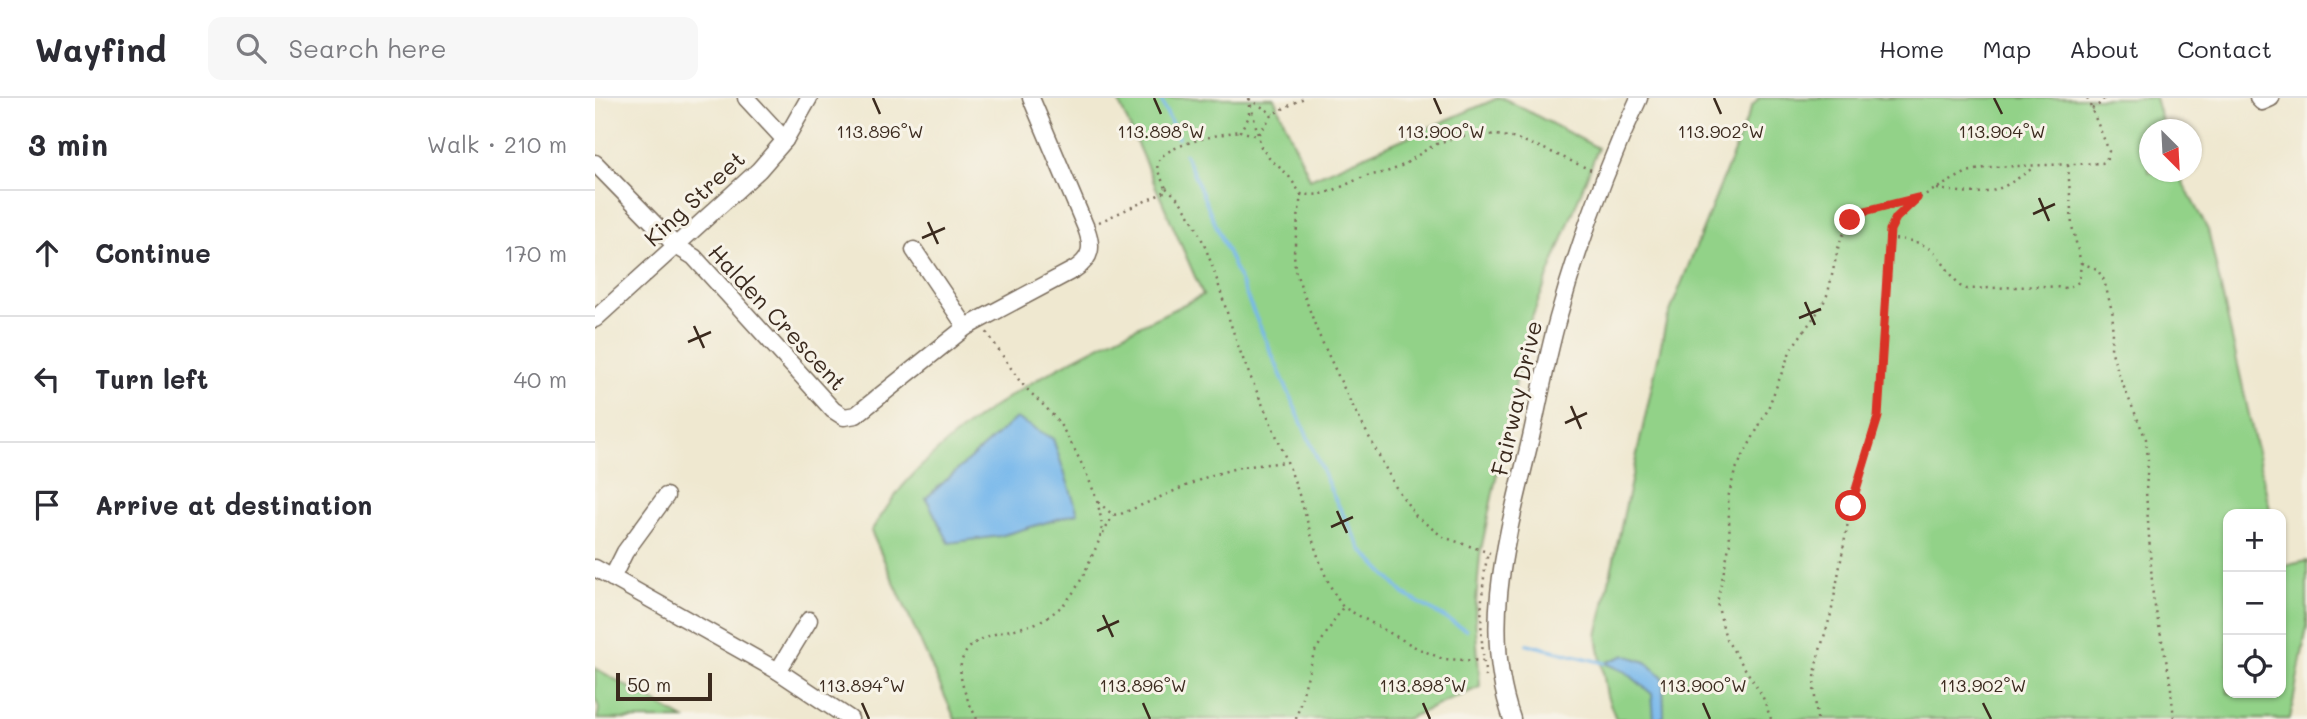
<!DOCTYPE html>
<meta charset="utf-8">
<style>
body{margin:0;font-family:Mali,sans-serif;background:#f7f7f7;color:#2b2b33}
.controls{position:absolute;right:21px;bottom:21px;display:grid;overflow:hidden;border-radius:14px;box-shadow:0 2px 5px #0004}
.controls button{width:63px;height:63px;display:grid;place-items:center;padding:0;border:0;border-bottom:2px solid #e1e1e2;background:#fff;color:#2b2b33;font:35px sans-serif}
.compass{position:absolute;left:1544px;top:21px;width:63px;height:63px;border-radius:50%;background:#fff;box-shadow:0 2px 5px #0004;rotate:156deg}
.scale{position:absolute;left:21px;bottom:18px;width:96px;box-sizing:border-box;padding-left:7px;border:4px solid #3b2a1e;border-top:0;font-size:19px;line-height:24px;white-space:nowrap;color:#3b2a1e;-webkit-text-stroke:5px #f7f3e8;paint-order:stroke}
.stop{position:absolute;width:21px;height:21px;margin:-16px;border:5px solid #d93025;border-radius:50%;background:#fff}
.stop.end{background:#d93025;border-color:#fff;box-shadow:0 2px 7px #0008}
.list{margin:0;padding:0;list-style:none}
h2{display:flex;justify-content:space-between;align-items:center;height:91px;margin:0;padding:0 28px;font-size:30px}
h2 small{font-size:23px;font-weight:400;color:#7c7c81}
.list li{display:grid;grid-template-columns:46px 1fr auto;gap:21px;align-items:center;box-sizing:border-box;height:126px;padding:0 28px;border-top:2px solid #e1e1e2}
.list b{display:block;font-size:26px;white-space:nowrap}
.list em{font-size:23px;font-style:normal;color:#7c7c81}
.icon{flex:none;width:38px;height:38px;fill:none;stroke:currentColor;stroke-width:2;stroke-linecap:round;stroke-linejoin:round}
.map{position:relative;flex:none;width:1712px;height:621px;overflow:hidden}
header{display:flex;align-items:center;gap:42px;box-sizing:border-box;height:98px;padding:0 35px;background:#fff;border-bottom:2px solid #e1e1e2}
header strong{font-size:33px}
nav{display:flex;gap:38px;margin-inline-start:auto;font-size:24px}
.search{width:490px;height:63px;background:#f7f7f7;display:flex;align-items:center;gap:18px;box-sizing:border-box;padding:0 24px;border-radius:14px;color:#7c7c81;font-size:26px}
main{display:flex}
aside{flex:1;background:#fff}
.map>svg:first-child{display:block}
.green{fill:#92d288;stroke:#667e53;stroke-width:2}
.water{fill:#76b7eb;stroke:#587084;stroke-width:2}
.lines{fill:none;stroke-linecap:round;stroke-linejoin:round}
.stream{stroke:#76b7eb;stroke-width:3.5}
.minor-casing{stroke:#7a6c5c;stroke-width:19}
.path{stroke:#7a6c5c;stroke-width:2.5;stroke-dasharray:2 5;stroke-linecap:butt}
.minor{stroke:#fff;stroke-width:16}
.route{stroke:#d93025;stroke-width:9}
.ticks{fill:none;stroke:#3b2a1e;stroke-width:2.5}
.labels{text-anchor:middle;dominant-baseline:central;stroke-width:6;stroke-linejoin:round;paint-order:stroke}
.street-label{font-size:23px;fill:#3b2a1e;stroke:#f7f3e8}
.ticks-label{font-size:18px;text-anchor:middle;fill:#3b2a1e;stroke:#f7f3e8;stroke-width:6;stroke-linejoin:round;paint-order:stroke}
</style>
<header>
<strong>Wayfind</strong>
<div class="search"><svg class="icon" aria-label="search" viewBox="0 0 24 24"><circle cx="10" cy="10" r="6"/><path d="M15 15l6 6"/></svg>Search here</div>
<nav><a>Home</a><a>Map</a><a>About</a><a>Contact</a></nav>
</header>
<main>
<aside>
<h2>3 min<small>Walk · 210 m</small></h2>
<ul class="list">
<li><svg class="icon" aria-label="ahead" viewBox="0 0 24 24"><path d="M12 20V5M6 11l6-6 6 6"/></svg><div><b>Continue</b></div><em>170 m</em></li>
<li><svg class="icon" aria-label="left" viewBox="0 0 24 24"><path d="M17 20v-9H6M10 6l-5 5 5 5"/></svg><div><b>Turn left</b></div><em>40 m</em></li>
<li><svg class="icon" aria-label="arrive" viewBox="0 0 24 24"><path d="M6 21V4h12l-3 4 3 4H6"/></svg><div><b>Arrive at destination</b></div></li>
</ul>
</aside>
<div class="map">
<svg width="1712" height="621" viewBox="0 0 1712 621">
<rect width="100%" height="100%" fill="#f7f3e8"/>
<filter id="ink" filterUnits="userSpaceOnUse"><feTurbulence type="fractalNoise" baseFrequency=".0143" numOctaves="2"/><feDisplacementMap in="SourceGraphic" scale="14" xChannelSelector="R" yChannelSelector="G"/><feConvolveMatrix kernelMatrix="1 2 1 2 8 2 1 2 1" color-interpolation-filters="sRGB"/></filter>
<filter id="wash" filterUnits="userSpaceOnUse"><feTurbulence type="fractalNoise" baseFrequency=".00686" numOctaves="4" result="noise"/><feDisplacementMap in="SourceGraphic" scale="28" xChannelSelector="R" yChannelSelector="G"/><feGaussianBlur stdDeviation="1.57" result="paint"/><feColorMatrix in="noise" values="0 0 0 0 0 0 0 0 0 0 0 0 0 0 0 0 0 1.4 0 .05"/><feComposite in="paint" operator="in"/></filter>
<g filter="url(#wash)">
<rect width="100%" height="100%" fill="#efe8d0"/>
<g class="green">
<path d="M 522,0 L 679,0 L 715,81 L 903,0 L 908,0 L 1003,50 L 931,235 L 885,457 L 880,517 L 885,589 L 811,621 L 360,621 L 276,433 C 286,418 296,403 307,389 C 384,299 504,248 608,197 Z"/>
<path d="M 1164,0 L 1560,0 L 1569,31 L 1554,32 L 1554,74 L 1582,74 L 1613,132 L 1676,416 L 1633,416 L 1633,595 L 1686,595 L 1686,460 L 1688,468 L 1712,463 L 1712,529 L 1695,621 L 1021,621 L 1012,598 L 1002,538 L 1071,224 L 1157,8 Z"/>
<path d="M 0,571 L 0,570 L 89,621 L 2,621 L 4,611 L 0,598 Z"/>
</g>
<g class="water">
<path d="M 421,320 L 458,341 L 483,415 L 405,438 L 354,445 L 331,400 Z"/>
<path d="M 1030,557 L 1051,564 L 1068,579 L 1069,618 L 1066,621 L 1059,621 L 1057,596 L 1031,574 L 1010,565 Z"/>
</g>
<g class="lines">
<g class="stream">
<path d="M 565,0 L 583,40"/>
<path d="M 590,56 L 738,397 L 766,451 L 809,496 L 871,532"/>
<path d="M 932,546 L 1010,565"/>
</g>
</g>
</g>
<g filter="url(#ink)">
<g class="lines">
<g class="minor-casing">
<g id="minor">
<path d="M 151,0 L 190,42"/>
<path d="M 1663,0 L 1667,4 L 1676,0"/>
<path d="M 0,65 L 81,148 L 99,159 L 238,312 L 249,319 L 261,317 L 371,229 L 480,171 C 497,160 498,148 491,130 L 436,0"/>
<path d="M 319,152 L 371,229"/>
<path d="M 0,221 L 164,72 L 190,42 L 214,0"/>
<path d="M 0,470 L 183,573 L 255,621"/>
<path d="M 17,480 L 30,454 L 71,398"/>
<path d="M 183,573 L 214,522"/>
<path d="M 917,621 C 884,527 914,432 936,339 C 945,299 952,259 963,220 C 984,145 1011,70 1044,0"/>
</g>
</g>
<g class="path">
<path d="M 654,0 L 666,49 L 674,60 L 693,77 L 706,96 C 730,100 744,89 766,80 C 776,76 787,76 797,72 C 814,66 827,52 844,45 C 902,22 943,49 996,72"/>
<path d="M 654,1 L 678,16"/>
<path d="M 654,7 L 654,19 L 645,33 L 662,38 L 678,16 L 709,0"/>
<path d="M 1497,11 L 1506,5 L 1509,0"/>
<path d="M 571,90 C 607,116 624,192 638,233 C 655,285 682,333 700,385 C 715,426 722,473 748,509 L 822,550 L 848,561 L 890,563"/>
<path d="M 1342,91 C 1392,98 1399,98 1439,69"/>
<path d="M 706,96 L 699,154 L 700,172 L 723,235 L 754,301 L 800,388 L 821,418 L 848,439 L 895,455"/>
<path d="M 504,124 L 568,95 L 571,90 C 568,83 560,72 563,64 C 570,46 627,36 645,33"/>
<path d="M 1293,141 C 1338,141 1340,156 1365,188 L 1371,191 L 1447,188 L 1472,190 L 1484,184 L 1486,165 L 1477,128 L 1473,67"/>
<path d="M 1486,165 L 1502,171 L 1509,182 L 1518,217 L 1516,251 L 1525,280 L 1551,341 L 1553,361 L 1551,393 L 1558,499 L 1575,581 L 1579,621"/>
<path d="M 503,404 L 518,417 L 526,416 L 614,378 L 645,369 L 692,364"/>
<path d="M 508,436 L 518,417"/>
<path d="M 891,579 C 884,537 885,496 893,454"/>
<path d="M 382,621 C 364,586 350,551 400,536 C 413,532 428,530 441,525 C 468,513 482,493 493,467 C 505,439 511,438 503,407 C 499,388 473,336 461,321 C 450,307 435,296 424,282 C 413,266 402,249 391,233"/>
<path d="M 701,621 L 719,555 L 748,509"/>
<path d="M 1176,621 L 1167,597 L 1131,541 L 1122,505 L 1135,444 L 1133,400 L 1140,373 L 1172,313 L 1196,251 L 1227,208 L 1233,195 L 1244,146 L 1255,122 L 1272,112 L 1322,101 L 1372,74 L 1394,69 L 1507,65 L 1511,63 L 1514,53 L 1492,0"/>
<path d="M 1222,621 L 1219,589 L 1222,562 L 1236,516 L 1256,408 L 1283,319 L 1295,132 L 1301,120 L 1318,103"/>
</g>
<use href="#minor" class="minor"/>
</g>
</g>
<g class="lines" filter="url(#ink)">
<path class="route" d="M 1255,122 L 1266,114 L 1322,100 L 1301,120 L 1295,132 L 1283,319 L 1256,408"/>
</g>
<path class="ticks" d="M 278,0 L 285,16M 559,0 L 566,16M 839,0 L 846,16M 1119,0 L 1126,16M 1399,0 L 1407,16M 1444,100 L 1454,123M 1438,116 L 1460,106M 333,124 L 343,146M 327,140 L 350,130M 1210,204 L 1220,227M 1204,220 L 1226,211M 99,228 L 109,250M 93,244 L 116,234M 976,308 L 986,331M 970,325 L 992,315M 742,413 L 752,435M 736,429 L 758,419M 508,517 L 518,539M 502,533 L 524,523M 267,605 L 274,621M 548,605 L 555,621M 828,605 L 835,621M 1108,605 L 1115,621M 1388,605 L 1396,621"/>
<g class="labels">
<g class="street-label">
<text transform="translate(99 100) rotate(-43)">King Street</text>
<text transform="translate(183 219) rotate(47)">Halden Crescent</text>
<text transform="translate(921 300) rotate(-77)">Fairway Drive</text>
</g>
</g>
<g class="ticks-label">
<text x="285" y="40">113.896°W</text>
<text x="566" y="40">113.898°W</text>
<text x="846" y="40">113.900°W</text>
<text x="1126" y="40">113.902°W</text>
<text x="1407" y="40">113.904°W</text>
<text x="267" y="594">113.894°W</text>
<text x="548" y="594">113.896°W</text>
<text x="828" y="594">113.898°W</text>
<text x="1108" y="594">113.900°W</text>
<text x="1388" y="594">113.902°W</text>
</g>
</svg>
<div class="controls">
<button>+</button>
<button>−</button>
<button><svg class="icon" aria-label="locate" viewBox="0 0 24 24"><circle cx="12" cy="12" r="6"/><path d="M12 2v4M12 18v4M2 12h4M18 12h4"/></svg></button>
</div>
<svg class="compass" viewBox="-18 -18 36 36"><path d="M0-13l5 13h-10z" fill="#e53935"/><path d="M0 13l5-13h-10z" fill="#7c7c81"/></svg>
<div class="scale">50 m</div>
<div class="stop" style="left:1256px;top:408px"></div>
<div class="stop end" style="left:1255px;top:122px"></div>
</div>
</main>
